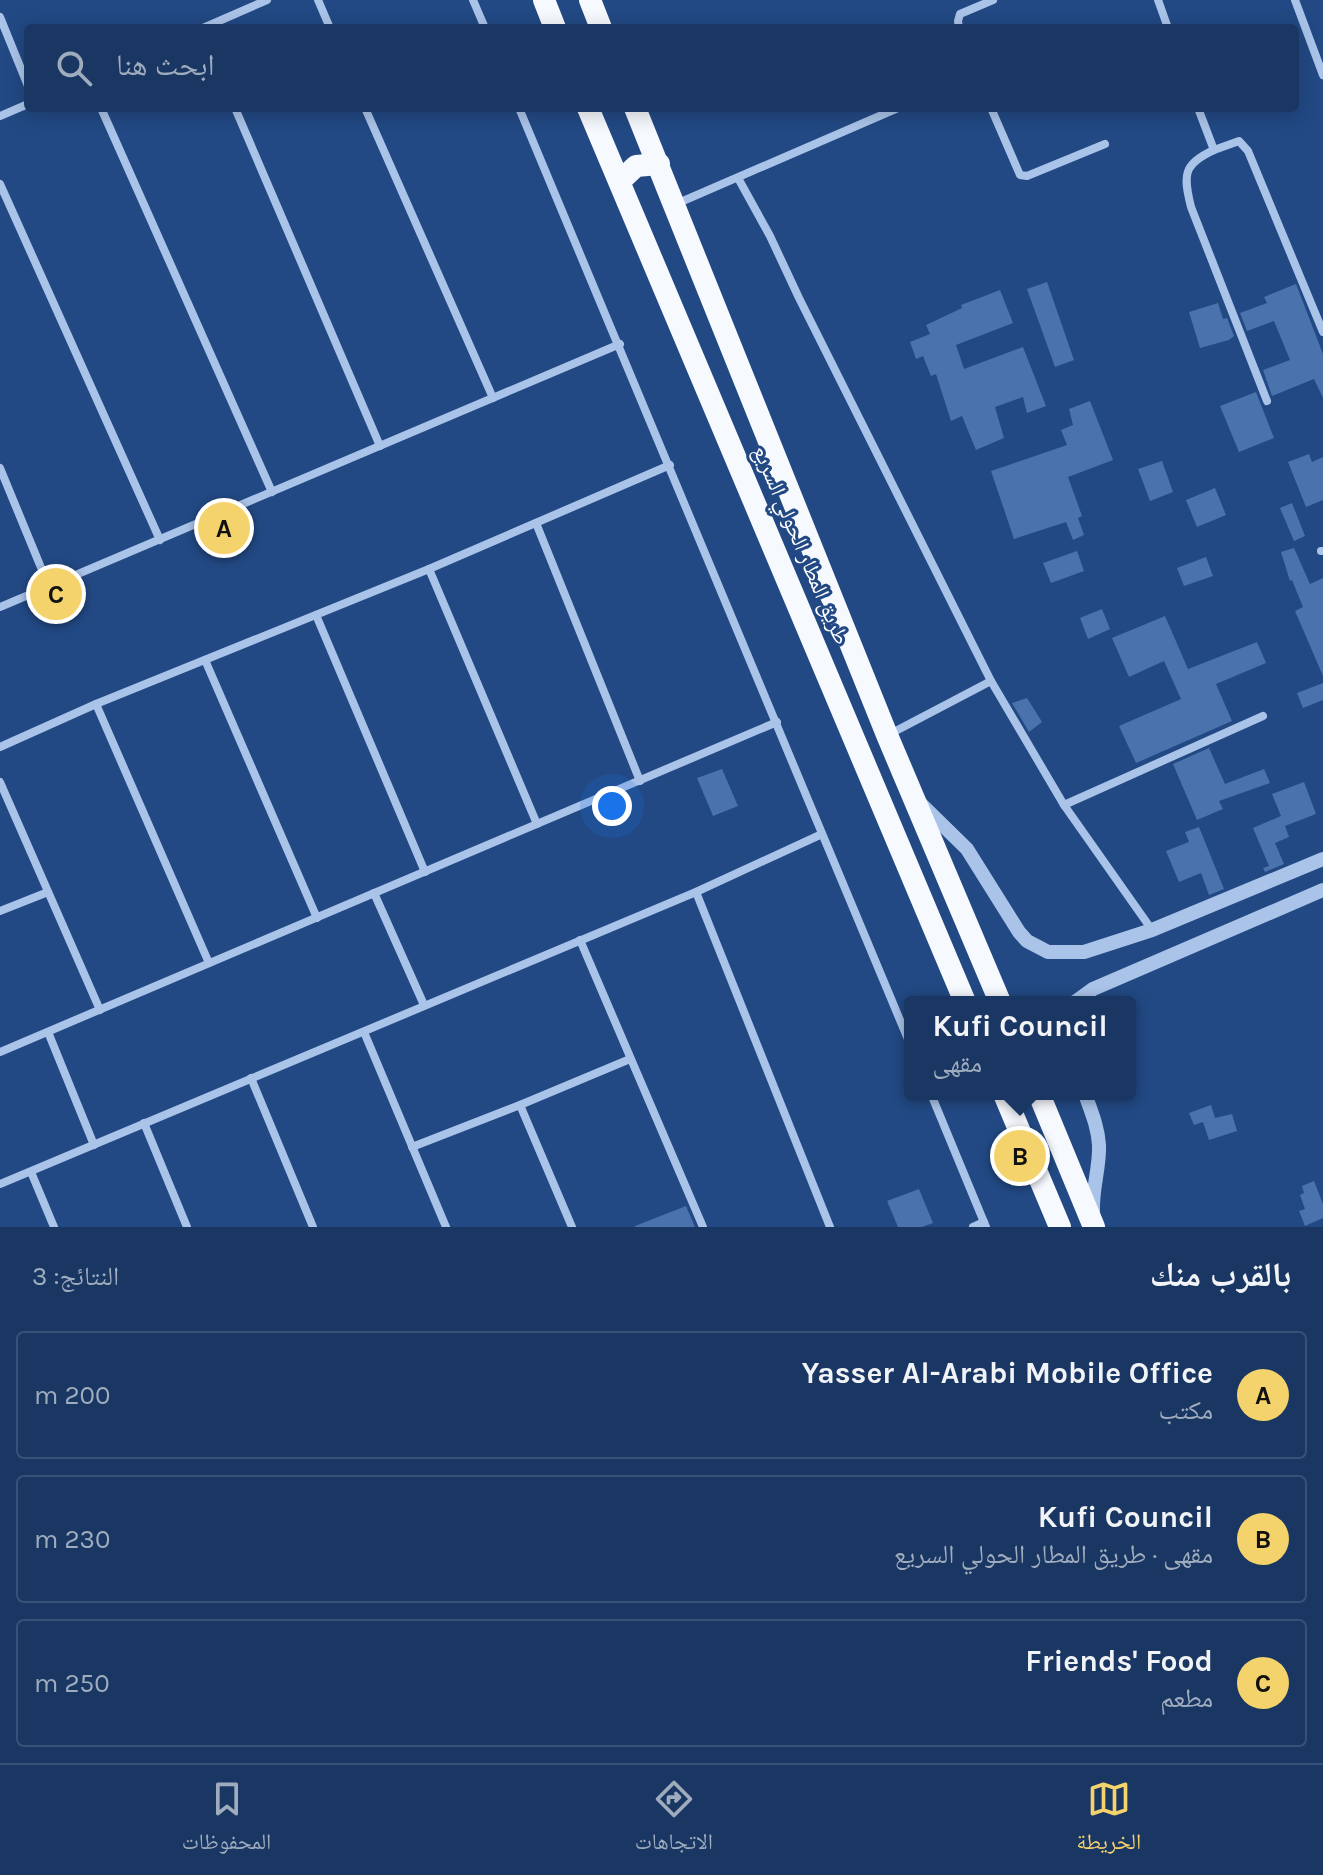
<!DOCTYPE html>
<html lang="ar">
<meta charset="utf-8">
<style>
body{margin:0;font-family:Karla,"Noto Naskh Arabic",sans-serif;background:#27426c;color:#f1f3f6;direction:rtl}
.you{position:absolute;left:612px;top:806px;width:28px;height:28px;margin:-20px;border:6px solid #fff;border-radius:50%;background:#1a73e8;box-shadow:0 0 0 12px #1a73e833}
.badge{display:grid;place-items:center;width:52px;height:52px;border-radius:50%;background:#f5d36c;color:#111;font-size:26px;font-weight:700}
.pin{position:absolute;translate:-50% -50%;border:4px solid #fff;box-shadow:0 2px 8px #0006}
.popup{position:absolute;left:904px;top:996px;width:232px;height:104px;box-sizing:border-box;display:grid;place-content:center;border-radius:8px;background:#1a3763;filter:drop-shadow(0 2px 6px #0005);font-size:26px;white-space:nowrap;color:#9facbe}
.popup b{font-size:30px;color:#f1f3f6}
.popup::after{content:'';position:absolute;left:50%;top:100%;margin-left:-16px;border:16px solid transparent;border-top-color:#1a3763}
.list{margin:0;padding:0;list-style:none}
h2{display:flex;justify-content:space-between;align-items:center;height:104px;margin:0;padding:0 32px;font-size:34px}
h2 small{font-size:26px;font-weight:400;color:#9facbe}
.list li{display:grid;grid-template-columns:52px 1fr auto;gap:24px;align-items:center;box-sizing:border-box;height:128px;margin:0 16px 16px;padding:0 16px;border:2px solid #385178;border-radius:8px}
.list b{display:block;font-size:30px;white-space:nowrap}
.list p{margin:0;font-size:26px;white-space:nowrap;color:#9facbe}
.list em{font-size:26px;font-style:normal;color:#9facbe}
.icon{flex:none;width:44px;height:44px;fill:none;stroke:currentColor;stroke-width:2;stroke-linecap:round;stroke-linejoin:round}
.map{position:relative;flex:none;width:1323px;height:1227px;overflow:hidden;direction:ltr}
.search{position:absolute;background:#1a3763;box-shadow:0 4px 20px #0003;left:24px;right:24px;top:24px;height:88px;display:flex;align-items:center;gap:20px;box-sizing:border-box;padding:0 28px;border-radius:8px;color:#9facbe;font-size:30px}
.sheet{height:536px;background:#1a3763}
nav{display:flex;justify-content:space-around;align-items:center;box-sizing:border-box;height:112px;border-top:2px solid #385178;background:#1a3763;font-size:22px;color:#9facbe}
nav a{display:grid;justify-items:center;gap:4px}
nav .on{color:#f5d36c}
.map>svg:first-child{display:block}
.building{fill:#4a72ad}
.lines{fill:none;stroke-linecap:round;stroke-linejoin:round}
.minor{stroke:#aac4e9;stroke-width:8}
.tertiary{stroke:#aac4e9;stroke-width:14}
.trunk{stroke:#f6f9fe;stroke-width:22}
.labels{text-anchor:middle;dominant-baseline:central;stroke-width:6;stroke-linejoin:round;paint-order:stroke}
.street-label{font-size:22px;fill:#fff;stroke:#224984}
</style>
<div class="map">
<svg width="1323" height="1227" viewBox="0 0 1323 1227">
<rect width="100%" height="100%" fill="#224984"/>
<g class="building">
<path d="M 1047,282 L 1074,360 L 1055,367 L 1027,289 Z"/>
<path d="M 1296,284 L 1323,354 L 1323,398 L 1314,379 L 1272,396 L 1263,370 L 1290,360 L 1274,321 L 1247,331 L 1240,313 L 1267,303 L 1264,297 Z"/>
<path d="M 1000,290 L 1013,323 L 956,345 L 964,369 L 1023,347 L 1046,406 L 1027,413 L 1023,397 L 995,407 L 1004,438 L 976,450 L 962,416 L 951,421 L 936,374 L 931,376 L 923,356 L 916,359 L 910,342 L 930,334 L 926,325 L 962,308 L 961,305 Z"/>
<path d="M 1218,303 L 1223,319 L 1227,318 L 1234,336 L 1229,340 L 1200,348 L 1189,312 Z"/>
<path d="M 1256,392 L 1274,438 L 1239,452 L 1220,406 Z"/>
<path d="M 1090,401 L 1113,460 L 1068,477 L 1082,516 L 1078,518 L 1084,535 L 1073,540 L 1066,522 L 1014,539 L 991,471 L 1067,445 L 1061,430 L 1073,425 L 1069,409 Z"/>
<path d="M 1309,454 L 1312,462 L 1323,457 L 1323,500 L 1306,507 L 1288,462 Z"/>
<path d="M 1162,461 L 1173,492 L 1150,501 L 1138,469 Z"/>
<path d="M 1215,488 L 1226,515 L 1197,527 L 1186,500 Z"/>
<path d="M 1292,503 L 1305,536 L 1294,541 L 1280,508 Z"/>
<path d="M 1294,548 L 1310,584 L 1323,578 L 1323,676 L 1295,611 L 1303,607 L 1292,580 L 1290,581 L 1281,552 Z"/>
<path d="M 1077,551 L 1084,571 L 1051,583 L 1043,563 Z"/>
<path d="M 1206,557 L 1213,576 L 1184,586 L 1177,568 Z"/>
<path d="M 1102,609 L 1110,629 L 1088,639 L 1080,618 Z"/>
<path d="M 1165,616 L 1188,669 L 1257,642 L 1266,663 L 1216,684 L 1232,721 L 1136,763 L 1119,726 L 1181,699 L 1164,661 L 1129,677 L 1112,638 Z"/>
<path d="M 1323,683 L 1323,700 L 1303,708 L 1297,693 Z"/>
<path d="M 1027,698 L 1042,722 L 1029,732 L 1012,703 Z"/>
<path d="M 1209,748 L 1225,784 L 1264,769 L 1270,783 L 1219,801 L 1223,809 L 1197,820 L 1173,764 Z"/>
<path d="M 722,769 L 738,806 L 713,816 L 697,778 Z"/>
<path d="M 1304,782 L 1316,814 L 1285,826 L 1289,837 L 1275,843 L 1284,864 L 1265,872 L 1263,868 L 1269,866 L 1253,828 L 1281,816 L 1272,794 Z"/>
<path d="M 1199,827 L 1224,889 L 1209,895 L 1201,873 L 1179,882 L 1166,851 L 1189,842 L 1185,832 Z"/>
<path d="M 1211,1105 L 1215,1118 L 1232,1114 L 1237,1131 L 1209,1140 L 1203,1122 L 1194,1125 L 1189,1113 Z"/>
<path d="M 1314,1181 L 1323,1204 L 1323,1218 L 1305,1226 L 1299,1211 L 1305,1209 L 1300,1195 L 1304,1193 L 1302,1186 Z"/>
<path d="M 919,1189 L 933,1223 L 922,1227 L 898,1227 L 887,1201 Z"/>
<path d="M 686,1206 L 695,1227 L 635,1227 L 635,1226 Z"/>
</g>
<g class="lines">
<g class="minor">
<path d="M 318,0 L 330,28"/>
<path d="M 473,0 L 485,28"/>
<path d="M 1158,0 L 1168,28"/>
<path d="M 1295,0 L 1323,75"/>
<path d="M 0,17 L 28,86"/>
<path d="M 203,28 L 267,0"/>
<path d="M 959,28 L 958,21 L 960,14 L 993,0"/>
<path d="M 101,108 L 272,492"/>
<path d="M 235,108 L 380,446"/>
<path d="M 365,108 L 493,398"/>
<path d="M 519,108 L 910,1044"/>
<path d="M 991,108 L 1020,175 L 1027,176 L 1105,144"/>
<path d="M 1198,108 L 1214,150 L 1239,141 L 1248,151 L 1323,332"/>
<path d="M 0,116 L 28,104"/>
<path d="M 1214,150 C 1183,164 1183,175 1191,207 L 1267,401"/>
<path d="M 738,178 L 770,236 L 799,298 L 991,681 L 1064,805 L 1152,930"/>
<path d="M 0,184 L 160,540"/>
<path d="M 676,204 L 898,108"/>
<path d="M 0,468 L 49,587"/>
<path d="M 536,523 L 640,781"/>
<path d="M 1321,551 L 1323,551"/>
<path d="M 429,569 L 537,824"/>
<path d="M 0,607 L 620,344"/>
<path d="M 316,615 L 425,872"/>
<path d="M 205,660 L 317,918"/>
<path d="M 96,704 L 209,963"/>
<path d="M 888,735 L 991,681"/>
<path d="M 0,747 L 96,704 L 429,569 L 670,465"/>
<path d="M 0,782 L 100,1010"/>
<path d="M 1064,805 L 1263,716"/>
<path d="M 696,892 L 830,1227"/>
<path d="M 374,893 L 424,1005"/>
<path d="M 0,911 L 48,892"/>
<path d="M 580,940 L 703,1227"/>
<path d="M 48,1032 L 94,1145"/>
<path d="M 364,1032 L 446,1227"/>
<path d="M 0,1052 L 777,722"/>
<path d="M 251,1078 L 313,1227"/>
<path d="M 931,1094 L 986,1227"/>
<path d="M 520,1105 L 572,1227"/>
<path d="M 144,1123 L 187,1227"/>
<path d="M 412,1147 L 520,1105 L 630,1059"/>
<path d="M 31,1172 L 54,1227"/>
<path d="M 0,1184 L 696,892 L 822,834"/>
<path d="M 973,1227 L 984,1222"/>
</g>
<g class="tertiary">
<path d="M 921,804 L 967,849 L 1019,932 L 1027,941 L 1048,952 L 1084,952 L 1152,930 L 1323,859"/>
<path d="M 1075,1002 L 1093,989 L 1323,890"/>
<path d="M 1085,1094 C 1091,1111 1098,1127 1099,1145 C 1100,1167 1092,1188 1093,1211"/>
</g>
<g class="trunk">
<path d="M 544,0 L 555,28"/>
<path d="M 590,0 L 601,28"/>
<path d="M 588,108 L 965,1002"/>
<path d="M 635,108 L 887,735 L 1000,1002"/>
<path d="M 620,181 L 636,166 L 659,164"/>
<path d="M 1004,1094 L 1060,1227"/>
<path d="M 1039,1094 L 1094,1227"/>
</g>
</g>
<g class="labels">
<g class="street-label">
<text transform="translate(801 545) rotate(67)">طريق المطار الحولي السريع</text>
</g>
</g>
</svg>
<div class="you"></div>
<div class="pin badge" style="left:224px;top:528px">A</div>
<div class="pin badge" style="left:1020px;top:1156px">B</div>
<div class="popup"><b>Kufi Council</b>مقهى</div>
<div class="pin badge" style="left:56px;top:594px">C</div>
<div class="search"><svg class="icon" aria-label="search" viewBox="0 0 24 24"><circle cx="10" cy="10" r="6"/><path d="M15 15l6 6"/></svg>ابحث هنا</div>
</div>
<section class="sheet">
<h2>بالقرب منك<small>النتائج: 3</small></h2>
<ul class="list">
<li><span class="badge">A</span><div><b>Yasser Al-Arabi Mobile Office</b><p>مكتب</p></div><em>200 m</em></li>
<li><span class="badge">B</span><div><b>Kufi Council</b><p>مقهى · طريق المطار الحولي السريع</p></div><em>230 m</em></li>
<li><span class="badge">C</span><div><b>Friends' Food</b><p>مطعم</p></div><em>250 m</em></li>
</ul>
</section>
<nav>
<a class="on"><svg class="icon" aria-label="map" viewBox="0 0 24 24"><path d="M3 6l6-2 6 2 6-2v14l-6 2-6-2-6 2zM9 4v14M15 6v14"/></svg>الخريطة</a>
<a><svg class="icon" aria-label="directions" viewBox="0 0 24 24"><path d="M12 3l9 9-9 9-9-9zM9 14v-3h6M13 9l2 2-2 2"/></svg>الاتجاهات</a>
<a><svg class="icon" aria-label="saved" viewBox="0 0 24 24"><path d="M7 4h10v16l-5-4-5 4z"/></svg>المحفوظات</a>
</nav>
